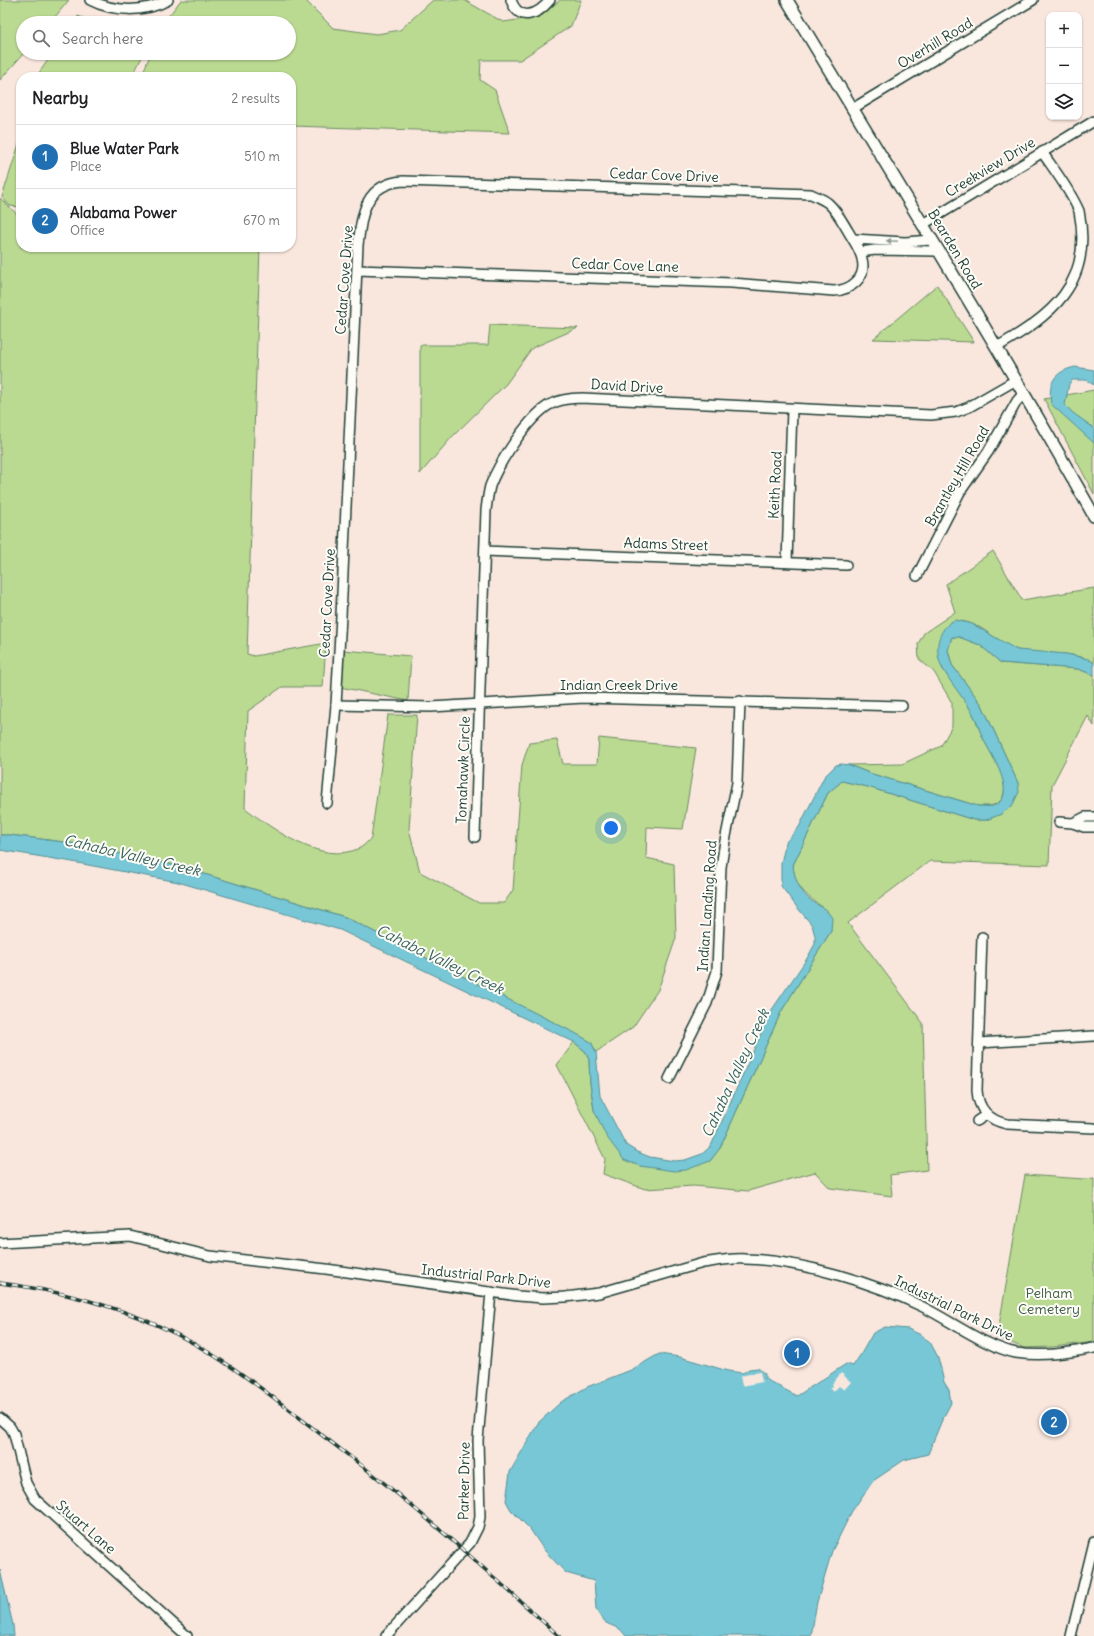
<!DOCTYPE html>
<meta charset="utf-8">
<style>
body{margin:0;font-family:Delius,sans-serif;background:#f2f2f2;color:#202124}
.controls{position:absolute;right:12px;top:12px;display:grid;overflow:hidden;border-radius:8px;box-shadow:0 1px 3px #0004}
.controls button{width:36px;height:36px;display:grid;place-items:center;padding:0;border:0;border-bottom:1px solid #e0e0e0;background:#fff;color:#202124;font:20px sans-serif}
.you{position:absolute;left:611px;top:828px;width:14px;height:14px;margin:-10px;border:3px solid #fff;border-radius:50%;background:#1a73e8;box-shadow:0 0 0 6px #1a73e833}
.badge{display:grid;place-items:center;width:26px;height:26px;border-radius:50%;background:#1f6fb2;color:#fff;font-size:13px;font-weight:700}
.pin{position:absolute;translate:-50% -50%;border:2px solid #fff;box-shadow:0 1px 4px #0006}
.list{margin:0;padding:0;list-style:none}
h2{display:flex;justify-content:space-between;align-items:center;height:52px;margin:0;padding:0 16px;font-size:17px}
h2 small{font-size:13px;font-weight:400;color:#757577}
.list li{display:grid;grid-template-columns:26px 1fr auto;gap:12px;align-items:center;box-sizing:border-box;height:64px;padding:0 16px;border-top:1px solid #e0e0e0}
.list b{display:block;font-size:15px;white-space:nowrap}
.list p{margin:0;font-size:13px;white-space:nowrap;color:#757577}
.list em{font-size:13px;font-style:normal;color:#757577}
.icon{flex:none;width:22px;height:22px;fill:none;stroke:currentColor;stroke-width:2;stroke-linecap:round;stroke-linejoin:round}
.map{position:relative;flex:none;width:1094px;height:1636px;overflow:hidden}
.search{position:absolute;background:#fff;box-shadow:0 1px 3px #0004;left:16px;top:16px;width:280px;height:44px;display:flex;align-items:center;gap:10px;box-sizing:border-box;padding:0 14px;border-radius:22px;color:#757577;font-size:15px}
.panel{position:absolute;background:#fff;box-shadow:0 1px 3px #0004;left:16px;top:72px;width:280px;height:180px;border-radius:16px}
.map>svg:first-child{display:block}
.green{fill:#bad991;stroke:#6c8b62}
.water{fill:#78c7d6;stroke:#549095}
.pier{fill:#f9e7de}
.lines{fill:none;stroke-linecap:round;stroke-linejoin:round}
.minor-casing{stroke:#1f3d34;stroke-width:12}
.tertiary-casing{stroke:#1f3d34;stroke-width:14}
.minor{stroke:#fdfcf7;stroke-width:9}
.tertiary{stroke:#fdfcf7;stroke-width:11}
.rail-casing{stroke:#1f3d34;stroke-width:3.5}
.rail{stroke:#fdfcf7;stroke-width:2;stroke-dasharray:6;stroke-linecap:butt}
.oneway{fill:#8e9c96}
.labels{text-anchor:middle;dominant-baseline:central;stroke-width:4;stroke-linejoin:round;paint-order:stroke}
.street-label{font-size:14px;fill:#1f3d34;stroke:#fdfcf7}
.park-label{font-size:14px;fill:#3e5c47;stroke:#fdfcf7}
.water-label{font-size:15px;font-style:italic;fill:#35605c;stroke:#fdfcf7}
</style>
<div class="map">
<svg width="1094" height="1636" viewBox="0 0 1094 1636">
<rect width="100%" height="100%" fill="#f9e7de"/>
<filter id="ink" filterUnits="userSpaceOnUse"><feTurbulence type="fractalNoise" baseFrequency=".025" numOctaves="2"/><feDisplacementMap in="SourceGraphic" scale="8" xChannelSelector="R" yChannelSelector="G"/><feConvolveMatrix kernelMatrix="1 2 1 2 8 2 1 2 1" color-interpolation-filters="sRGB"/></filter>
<g filter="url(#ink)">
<g class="green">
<path d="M 0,0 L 69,0 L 50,23 L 23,23 L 24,53 L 0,80 Z"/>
<path d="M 181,0 L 305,0 L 333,28 L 377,34 L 400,30 L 433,0 L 464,0 L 503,22 L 540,17 L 560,0 L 581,0 L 571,26 L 520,60 L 481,60 L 480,80 L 495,90 L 510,133 L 291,126 L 291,77 L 141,77 L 151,53 L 289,53 L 289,23 L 163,23 Z"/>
<path d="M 78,16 L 96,23 L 74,23 Z"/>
<path d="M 53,53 L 144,53 L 132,77 L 36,77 Z"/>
<path d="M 21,138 L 21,207 L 10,206 L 2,197 Z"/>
<path d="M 0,198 L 21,218 L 21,247 L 260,247 L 247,654 L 254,656 L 326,643 L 323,687 L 282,687 L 248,711 L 245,808 C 274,830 322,866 360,848 C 364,846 368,841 371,838 L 388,715 L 417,715 L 409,829 L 420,872 L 479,903 L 504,903 L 513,890 L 522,765 L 529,743 L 557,740 L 563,764 L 597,764 L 599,738 L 696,748 L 683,829 L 647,827 L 646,858 L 674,864 L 676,938 L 658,990 L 633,1027 L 596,1052 L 591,1042 L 345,917 L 178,866 L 71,843 L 10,835 L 0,835 Z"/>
<path d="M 937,285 L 974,342 L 873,339 Z"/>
<path d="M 490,325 L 578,328 L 532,348 L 506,384 L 452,437 L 420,474 L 420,345 L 488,345 Z"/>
<path d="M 1094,390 L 1094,494 L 1044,399 Z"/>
<path d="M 993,551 L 1022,600 L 1094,588 L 1094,663 C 1072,649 1043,656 1018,650 C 1009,648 990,634 981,628 C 971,623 959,618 949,623 L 942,668 C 952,683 965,698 973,714 C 977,721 979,729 982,736 C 989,752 1010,779 1003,796 C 999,807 988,806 978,806 L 869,773 L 849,765 L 902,764 L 941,746 L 952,726 L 952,703 L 934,672 L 919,659 L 918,644 L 924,633 L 955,612 L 946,584 Z"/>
<path d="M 952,637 L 959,637 L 980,645 L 1001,663 L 1078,669 L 1094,675 L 1094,726 L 1088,716 L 1052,785 L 1049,865 L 930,861 L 848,923 L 923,1023 L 927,1170 L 890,1175 L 892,1196 L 830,1188 L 815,1172 L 748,1191 L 694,1186 L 645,1189 L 603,1174 L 605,1159 L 557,1065 L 574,1042 L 586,1052 L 589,1060 L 590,1083 L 594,1110 L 640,1166 L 710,1161 L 720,1148 L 781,1012 L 831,931 L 827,910 C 809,898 794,888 793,865 L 828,793 L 842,781 L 868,787 L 974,820 L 986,820 L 1001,814 L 1018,783 L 982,705 L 952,665 L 948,650 Z"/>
<path d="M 343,650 L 411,656 L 408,701 L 340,687 Z"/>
<path d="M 1025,1175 L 1084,1179 L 1094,1178 L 1094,1342 L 1053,1347 L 1024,1348 L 997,1337 Z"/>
</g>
<g class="water">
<path d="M 1075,367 L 1094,370 L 1094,385 L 1086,380 L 1072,380 L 1069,384 L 1065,405 L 1073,413 L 1094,428 L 1094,443 L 1051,404 C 1048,382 1054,372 1075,367 Z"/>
<path d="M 955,620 L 972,624 L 1017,650 L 1067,654 L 1088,659 L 1094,663 L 1094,675 L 1078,669 L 1001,663 L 980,645 L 959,637 L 952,637 L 948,650 L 952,665 L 982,705 L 1018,783 L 1019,792 L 1012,806 L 1001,814 L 986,820 L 974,820 L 868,787 L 842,781 L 828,793 L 793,865 C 794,877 799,889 807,897 C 816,906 824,905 832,918 L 831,931 L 781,1012 L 720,1148 L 710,1161 L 686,1170 L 674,1171 L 640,1166 L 624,1160 L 606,1136 L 594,1110 L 590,1083 L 589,1060 L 586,1052 L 574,1042 L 340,930 L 178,882 L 67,861 L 0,850 L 0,835 L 10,835 L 71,843 L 178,866 L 345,917 L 575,1033 L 591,1042 L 596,1052 L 600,1096 L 626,1145 L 637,1152 L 650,1157 L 674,1161 L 685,1160 L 702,1154 L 711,1146 L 771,1011 L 806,960 L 815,944 L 815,936 L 812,925 L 796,906 L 781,886 L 781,863 L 786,842 L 799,827 L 824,777 L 836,765 L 841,764 L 849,765 L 869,773 L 978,806 C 982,806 988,807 993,806 C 1020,797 991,755 984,740 C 979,731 977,720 972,712 C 963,697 951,684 943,669 C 933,652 937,628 955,620 Z"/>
<path d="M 885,1327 L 908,1329 L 919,1334 L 930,1342 L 938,1357 L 944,1382 L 949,1390 L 951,1403 L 942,1420 L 928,1454 L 904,1460 L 873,1481 L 852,1511 L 832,1551 L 817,1602 L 811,1636 L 626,1636 L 620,1629 L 606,1623 L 596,1609 L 594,1581 L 566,1573 L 544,1550 L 530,1529 L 511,1510 L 506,1501 L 510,1472 L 538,1423 L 561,1402 L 587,1387 L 631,1370 L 659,1354 L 680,1357 L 728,1371 L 743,1373 L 749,1369 L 758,1368 L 765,1374 L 765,1379 L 797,1396 L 846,1364 L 853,1366 L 861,1354 L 873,1333 Z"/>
<path d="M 0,1570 L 13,1625 L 14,1636 L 0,1636 Z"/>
</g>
<g class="pier">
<path d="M 760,1372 L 762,1382 L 742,1386 L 740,1376 Z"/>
<path d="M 841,1373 L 851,1382 L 844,1390 L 839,1386 L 833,1392 L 830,1389 L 833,1386 L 832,1384 Z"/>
</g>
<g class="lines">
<g class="minor-casing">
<g id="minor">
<path d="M 90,0 C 113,12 145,13 168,0"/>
<path d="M 511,0 C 519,23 538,15 550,0"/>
<path d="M 852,109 L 1033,0"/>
<path d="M 922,225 L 1094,121"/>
<path d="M 853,239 L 905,242 L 931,240"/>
<path d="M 860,252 L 875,250 L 938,251"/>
<path d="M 997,347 C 1050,316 1094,285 1079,211 C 1070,190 1055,171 1042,152"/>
<path d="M 485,551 L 846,565"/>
<path d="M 787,562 L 792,409"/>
<path d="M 917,576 L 960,492 L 988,452 L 1017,401 L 1024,393"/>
<path d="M 336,705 L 431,707 L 584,698 L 902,706"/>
<path d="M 327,803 L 336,705 L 341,616 L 358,245 C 362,213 365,184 403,181 L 811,194 C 817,197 823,199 828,203 C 837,211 842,221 848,231 C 853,240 860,249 862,259 C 867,278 851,290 834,291 L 732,283 L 357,270"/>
<path d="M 1059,822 L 1073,823 L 1084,827 L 1094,827"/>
<path d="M 1073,823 L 1085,817 L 1094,817"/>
<path d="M 475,837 L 486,510 C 487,502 488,494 490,486 C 499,462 528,418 549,405 C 560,399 571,398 582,398 L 931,415 L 956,412 L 969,407 L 1016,380"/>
<path d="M 982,937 L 977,1090 C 978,1109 988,1120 1007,1124 L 1094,1128"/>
<path d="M 979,1043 L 1094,1036"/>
<path d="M 669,1079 L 707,1003 L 717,971 L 721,867 L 725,841 L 737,783 L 740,701"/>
<path d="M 977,1121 L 986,1115"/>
<path d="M 0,1243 L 130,1236 L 210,1256 L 326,1269 L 518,1296 L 543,1298 L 565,1297 L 599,1293 L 703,1263 C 717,1261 731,1258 745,1259 C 799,1260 875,1283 923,1307 C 951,1321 986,1347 1016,1353 C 1042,1357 1068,1353 1094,1348"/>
<path d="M 0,1418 L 10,1427 L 14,1434 L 26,1483 L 35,1499 L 187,1636"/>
<path d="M 386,1636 L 470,1543 L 478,1527 L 480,1517 L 478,1440 L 491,1292"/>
<path d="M 1071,1636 L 1094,1542"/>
</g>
</g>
<g class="tertiary-casing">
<path id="tertiary" d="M 787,0 C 890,172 996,341 1094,516"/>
</g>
<use href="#minor" class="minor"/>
<use href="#tertiary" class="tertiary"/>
<g class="rail-casing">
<path id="rail" d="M 0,1283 C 55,1290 108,1303 159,1326 C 216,1351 265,1391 314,1429 C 345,1453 377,1476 407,1502 C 459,1545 509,1591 559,1636"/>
</g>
<use href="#rail" class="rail"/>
</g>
<defs><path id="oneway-solid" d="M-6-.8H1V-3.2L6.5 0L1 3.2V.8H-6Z"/></defs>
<use class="oneway" href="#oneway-solid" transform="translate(892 241) rotate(-177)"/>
</g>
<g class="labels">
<g class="street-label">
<text transform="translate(935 43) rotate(-31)">Overhill Road</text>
<text transform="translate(990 167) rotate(-31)">Creekview Drive</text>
<text transform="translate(664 175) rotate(2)">Cedar Cove Drive</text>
<text transform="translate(955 249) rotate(59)">Bearden Road</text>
<text transform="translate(625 265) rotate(2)">Cedar Cove Lane</text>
<text transform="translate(344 280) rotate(-86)">Cedar Cove Drive</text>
<text transform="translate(627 386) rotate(3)">David Drive</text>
<text transform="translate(957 476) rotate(-60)">Brantley Hill Road</text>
<text transform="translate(775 485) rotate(-87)">Keith Road</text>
<text transform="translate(666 544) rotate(2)">Adams Street</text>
<text transform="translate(327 603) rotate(-87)">Cedar Cove Drive</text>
<text x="619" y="685">Indian Creek Drive</text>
<text transform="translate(463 770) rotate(-88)">Tomahawk Circle</text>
<text transform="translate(707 906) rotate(-86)">Indian Landing Road</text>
<text transform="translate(486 1276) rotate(6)">Industrial Park Drive</text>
<text transform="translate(954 1308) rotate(26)">Industrial Park Drive</text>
<text transform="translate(464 1481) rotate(-89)">Parker Drive</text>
<text transform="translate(86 1527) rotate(41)">Stuart Lane</text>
</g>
<g class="park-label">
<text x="1049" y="1293">Pelham<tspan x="1049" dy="16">Cemetery</tspan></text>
</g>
<g class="water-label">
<text transform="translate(132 855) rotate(13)">Cahaba Valley Creek</text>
<text transform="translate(440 959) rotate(26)">Cahaba Valley Creek</text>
<text transform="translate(735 1073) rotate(-65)">Cahaba Valley Creek</text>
</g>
</g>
</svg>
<div class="controls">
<button>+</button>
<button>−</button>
<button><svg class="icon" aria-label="layers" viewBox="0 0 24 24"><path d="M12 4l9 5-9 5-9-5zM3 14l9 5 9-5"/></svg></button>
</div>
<div class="you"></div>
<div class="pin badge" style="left:797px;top:1353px">1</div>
<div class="pin badge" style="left:1054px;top:1422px">2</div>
<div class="search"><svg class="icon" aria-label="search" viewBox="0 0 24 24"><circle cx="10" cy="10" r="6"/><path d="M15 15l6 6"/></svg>Search here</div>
<section class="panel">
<h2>Nearby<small>2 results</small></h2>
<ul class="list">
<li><span class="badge">1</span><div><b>Blue Water Park</b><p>Place</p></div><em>510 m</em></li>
<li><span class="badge">2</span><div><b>Alabama Power</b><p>Office</p></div><em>670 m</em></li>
</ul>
</section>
</div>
